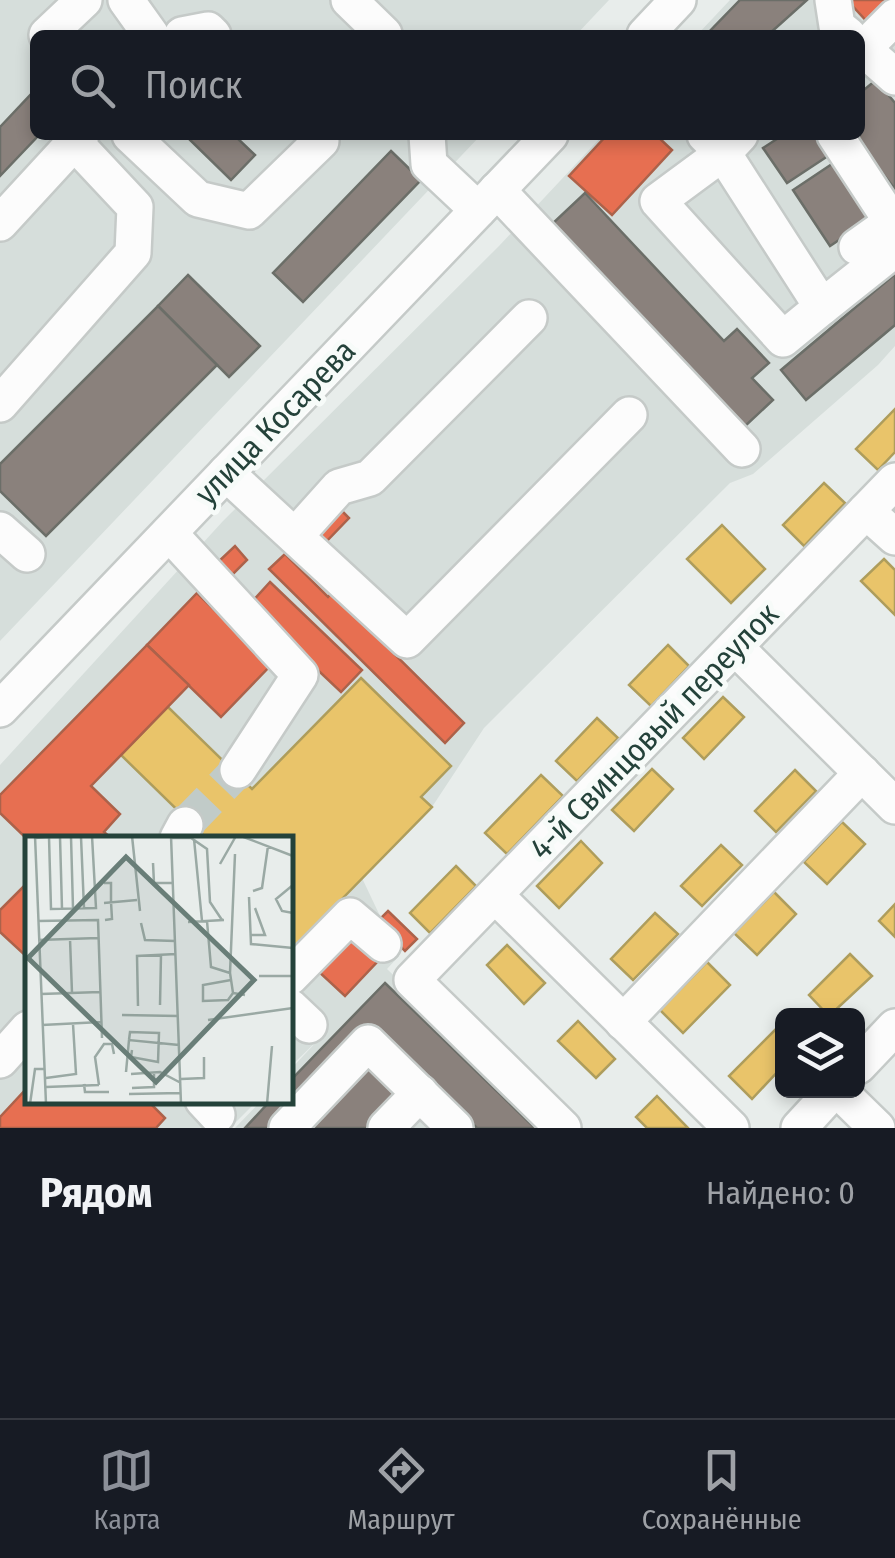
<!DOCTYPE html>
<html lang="ru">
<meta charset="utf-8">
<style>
body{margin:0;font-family:"Fira Sans Condensed",sans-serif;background:#20242c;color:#f1f3f6}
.controls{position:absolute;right:30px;bottom:30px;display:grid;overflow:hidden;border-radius:15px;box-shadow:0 5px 15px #0003}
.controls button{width:90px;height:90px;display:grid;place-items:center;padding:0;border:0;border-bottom:2px solid #363941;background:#171b24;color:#f1f3f6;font:50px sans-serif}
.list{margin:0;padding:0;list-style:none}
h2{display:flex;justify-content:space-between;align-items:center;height:130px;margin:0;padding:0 40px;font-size:42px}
h2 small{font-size:32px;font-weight:400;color:#9ea1a6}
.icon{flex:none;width:55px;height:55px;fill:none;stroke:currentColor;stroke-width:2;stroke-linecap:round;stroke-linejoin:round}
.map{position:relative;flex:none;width:895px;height:1128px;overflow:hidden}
.search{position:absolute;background:#171b24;box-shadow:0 5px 15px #0003;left:30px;right:30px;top:30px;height:110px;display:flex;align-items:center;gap:25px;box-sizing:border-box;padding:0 35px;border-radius:15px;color:#9ea1a6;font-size:38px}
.sheet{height:290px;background:#171b24}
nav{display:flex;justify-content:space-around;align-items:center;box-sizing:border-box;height:140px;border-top:2px solid #363941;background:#171b24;font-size:28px;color:#9ea1a6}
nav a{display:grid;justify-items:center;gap:5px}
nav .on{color:#8c9099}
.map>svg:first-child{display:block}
.built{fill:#d6dedb}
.homes{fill:#e9c46a;stroke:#ae9d5c;stroke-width:2.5}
.shops{fill:#e76f51;stroke:#ac624a;stroke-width:2.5}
.industry{fill:#8a817c;stroke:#6b6e68;stroke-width:2.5}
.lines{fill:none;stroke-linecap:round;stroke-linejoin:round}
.minor-tunnel{stroke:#c1cbc8;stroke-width:35;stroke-dasharray:35 18;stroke-linecap:butt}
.minor-casing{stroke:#c5cac8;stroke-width:40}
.minor{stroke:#fcfcfc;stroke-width:35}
.labels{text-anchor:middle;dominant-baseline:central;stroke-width:10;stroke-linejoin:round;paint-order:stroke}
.street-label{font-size:32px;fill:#24423a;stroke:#f7fbf9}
.inset-road{fill:none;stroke:#9aa9a4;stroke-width:2.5}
.view{fill:#697e78;fill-opacity:0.15;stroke:#697e78;stroke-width:5}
.inset-edge{fill:none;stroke:#24423a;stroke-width:5}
</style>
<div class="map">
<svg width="895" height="1128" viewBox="0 0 895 1128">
<rect width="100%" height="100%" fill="#e8edeb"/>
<g class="built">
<path d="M 0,0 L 609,0 L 576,35 L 35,35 L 35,135 L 481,135 L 0,641 Z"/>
<path d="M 730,0 L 895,0 L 895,346 L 878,365 L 753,474 L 730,483 L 484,728 L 432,807 L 362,878 L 399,956 L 387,969 L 552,1128 L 235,1128 L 261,1101 L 290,1100 L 290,1070 L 320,1038 L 290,1067 L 290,838 L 28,838 L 28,1100 L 257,1101 L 230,1128 L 0,1128 L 0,765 L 223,521 L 499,246 L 603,135 L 860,135 L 860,35 L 697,35 Z"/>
</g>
<g class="homes">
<path d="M 895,409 L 895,452 L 878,470 L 856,449 Z"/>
<path d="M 824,483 L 845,503 L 804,546 L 783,525 Z"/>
<path d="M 722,525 L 765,569 L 731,603 L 687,559 Z"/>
<path d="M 884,559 L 895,570 L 895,615 L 861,581 Z"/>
<path d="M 668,645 L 689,666 L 651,706 L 629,685 Z"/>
<path d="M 361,678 L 451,766 L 421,797 L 432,807 L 290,952 L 290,838 L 206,838 L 121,755 L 168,707 L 252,789 Z"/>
<path d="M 723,697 L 744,717 L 704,759 L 683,738 Z"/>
<path d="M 597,718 L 618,738 L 577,781 L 556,761 Z"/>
<path d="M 652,769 L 673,789 L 634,831 L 612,810 Z"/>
<path d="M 795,770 L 816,791 L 776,832 L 755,811 Z"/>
<path d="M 541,775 L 563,796 L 507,854 L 485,833 Z"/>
<path d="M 842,822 L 865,844 L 827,884 L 804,862 Z"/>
<path d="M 581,841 L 602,863 L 559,908 L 537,886 Z"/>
<path d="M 721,845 L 742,865 L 702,906 L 681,886 Z"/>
<path d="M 456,866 L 476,886 L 430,933 L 410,913 Z"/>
<path d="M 774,892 L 796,914 L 757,955 L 734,933 Z"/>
<path d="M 895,904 L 895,937 L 879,921 Z"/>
<path d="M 655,913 L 678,934 L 633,980 L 611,959 Z"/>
<path d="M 507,945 L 545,983 L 524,1004 L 487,965 Z"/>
<path d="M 850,954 L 872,976 L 829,1016 L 809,995 Z"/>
<path d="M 707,962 L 730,985 L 683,1033 L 660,1010 Z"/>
<path d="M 578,1021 L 615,1059 L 596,1078 L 558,1041 Z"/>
<path d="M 780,1025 L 782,1067 L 752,1099 L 729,1076 Z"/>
<path d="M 657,1096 L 688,1128 L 647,1128 L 636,1117 Z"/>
</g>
<g class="shops">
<path d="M 847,0 L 895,0 L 895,2 L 871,26 Z"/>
<path d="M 607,135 L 656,135 L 672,150 L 612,215 L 569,176 Z"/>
<path d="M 342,511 L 349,518 L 323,545 L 316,538 Z"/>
<path d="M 235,546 L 247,560 L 231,576 L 218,562 Z"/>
<path d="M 285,554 L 328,597 L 332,592 L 464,723 L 445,743 L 269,569 Z"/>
<path d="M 270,582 L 362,670 L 341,692 L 249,605 Z"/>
<path d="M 197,593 L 271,665 L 221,717 L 147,645 Z"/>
<path d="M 147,645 L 189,685 L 91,786 L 120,814 L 104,832 L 111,838 L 28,840 L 0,813 L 0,795 Z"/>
<path d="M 28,882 L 28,958 L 0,932 L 0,910 Z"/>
<path d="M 388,911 L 417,939 L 405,951 L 377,922 Z"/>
<path d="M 350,936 L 378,961 L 345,996 L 318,971 Z"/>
<path d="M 28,1087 L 28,1100 L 147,1100 L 165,1118 L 156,1128 L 0,1128 L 0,1117 Z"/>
</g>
<g class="industry">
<path d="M 740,0 L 807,0 L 768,35 L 706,35 Z"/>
<path d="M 876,80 L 895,103 L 895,189 L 852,135 L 860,135 L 860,93 Z"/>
<path d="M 35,90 L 35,135 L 39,135 L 0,176 L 0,127 Z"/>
<path d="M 189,135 L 234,135 L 255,155 L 231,180 L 187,137 Z"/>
<path d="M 783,135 L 818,135 L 831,154 L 787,183 L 763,148 Z"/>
<path d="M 391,151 L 421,180 L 303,302 L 273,273 Z"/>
<path d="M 838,160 L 875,216 L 830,246 L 793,190 Z"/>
<path d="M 585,193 L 724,341 L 737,329 L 769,363 L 752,378 L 773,400 L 743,428 L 551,225 Z"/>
<path d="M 895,274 L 895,325 L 806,400 L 781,370 Z"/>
<path d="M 188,275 L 260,346 L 229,377 L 158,306 Z"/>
<path d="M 158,306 L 217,365 L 46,536 L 0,491 L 0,464 Z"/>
<path d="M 385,983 L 535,1128 L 477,1128 L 374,1028 L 278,1128 L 245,1128 L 271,1100 L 290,1100 L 290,1081 Z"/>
<path d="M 374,1062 L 405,1092 L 371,1128 L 311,1128 Z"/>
</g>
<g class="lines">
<path class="minor-tunnel" d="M 185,825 L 238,770"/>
<g class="minor-casing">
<g id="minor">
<path d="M 126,0 L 151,35"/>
<path d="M 349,0 L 384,34"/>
<path d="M 833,0 L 837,26 L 848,35"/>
<path d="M 47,35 L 84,0"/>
<path d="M 182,35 L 208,30 L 213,35"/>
<path d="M 645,35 L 678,0"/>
<path d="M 860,46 L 895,77"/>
<path d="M 863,49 L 895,17"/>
<path d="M 130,135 L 198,199 L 249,211 L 321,141 L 315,135"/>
<path d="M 427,135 L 429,164 L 478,210"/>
<path d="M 705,135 L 723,153 L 822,307 L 895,249"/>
<path d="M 740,135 L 723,153 L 658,201 L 783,339 L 822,307"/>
<path d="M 835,135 L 892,222 L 857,247"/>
<path d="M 497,190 L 742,449"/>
<path d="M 0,223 L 81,135"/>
<path d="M 0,404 L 133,253 L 135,207 L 75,143"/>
<path d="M 226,473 L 407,640 L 629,415"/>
<path d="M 866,511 L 895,537"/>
<path d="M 0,530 L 27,554"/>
<path d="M 169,533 L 300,675 L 238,770"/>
<path d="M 295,536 L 339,487 L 370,478 L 529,318"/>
<path d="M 735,647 L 895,806"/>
<path d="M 0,709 L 550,135"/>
<path d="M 178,838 L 185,825"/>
<path d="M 495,895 L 731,1128"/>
<path d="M 290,977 L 350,916 L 383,944"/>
<path d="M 290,1007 L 309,1025"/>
<path d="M 623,1022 L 862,773"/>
<path d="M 0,1060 L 28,1029"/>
<path d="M 858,1066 L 895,1027"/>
<path d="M 838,1090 L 877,1128"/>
<path d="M 203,1100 L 217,1115"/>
<path d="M 287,1128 L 368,1043 L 455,1128"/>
<path d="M 386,1128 L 420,1093"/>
<path d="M 563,1128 L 412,980 L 895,481"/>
<path d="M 799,1128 L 834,1090"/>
</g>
</g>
<use href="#minor" class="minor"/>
</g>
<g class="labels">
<g class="street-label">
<text transform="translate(275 422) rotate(-46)">улица Косарева</text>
<text transform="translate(654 731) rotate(-46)">4-й Свинцовый переулок</text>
</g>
</g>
<g transform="translate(25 836)">
<rect width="268" height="268" fill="#e8edeb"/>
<path class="inset-road" d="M 10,0 L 21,268M 107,0 L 115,75M 146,0 L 156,268M 216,0 L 268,20M 35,1 L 37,73M 46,1 L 48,72M 56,1 L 59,72M 10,2 L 24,1 L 67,0 L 71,72 L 26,73 L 24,1M 146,2 L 166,2 L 182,13 L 185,66 L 197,84M 169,3 L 177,85M 210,18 L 205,137 L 208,157 L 220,159M 128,27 L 129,47 L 148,47M 195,28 L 211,0M 79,47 L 86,47 L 86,66 L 87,83 L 80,84M 268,49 L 251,63 L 257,75 L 268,77M 228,55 L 237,52 L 243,10M 224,61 L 226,108 L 268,112M 79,67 L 112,64M 13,85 L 73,84 L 77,202M 182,85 L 186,131 L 205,137M 163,86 L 199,84M 116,87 L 120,104 L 150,105M 225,99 L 240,99 L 230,72M 45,103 L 47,157M 13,104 L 73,102M 234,140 L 268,140M 206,144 L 178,149 L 178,165 L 203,164 L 208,157M 16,158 L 75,156M 135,169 L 136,119M 113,170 L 112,120 L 151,118M 97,179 L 153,180M 183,184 L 268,172M 17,189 L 76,186M 104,204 L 105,196 L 134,197 L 133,226 L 106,221 L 107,214M 101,236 L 104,204 L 154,209M 106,238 L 135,236 L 156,247M 21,242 L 51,238 L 48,188M 156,243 L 179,242 L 179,221M 59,248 L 60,256 L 84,256M 74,249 L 70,221 L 79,208 L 87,208 L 89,218M 21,251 L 74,249M 107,252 L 129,251 L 129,237M 104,258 L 156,257M 5,268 L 10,233 L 20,233M 242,268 L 247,210"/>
<path class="view" d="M 101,21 L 229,144 L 131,246 L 3,122 Z"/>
<rect width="268" height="268" class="inset-edge"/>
</g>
</svg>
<div class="controls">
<button><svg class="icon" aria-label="layers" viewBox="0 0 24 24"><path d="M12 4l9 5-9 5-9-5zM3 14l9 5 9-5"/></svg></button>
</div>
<div class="search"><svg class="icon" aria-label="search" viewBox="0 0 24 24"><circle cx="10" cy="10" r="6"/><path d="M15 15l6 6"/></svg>Поиск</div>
</div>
<section class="sheet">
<h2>Рядом<small>Найдено: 0</small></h2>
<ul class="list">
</ul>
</section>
<nav>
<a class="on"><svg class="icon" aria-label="map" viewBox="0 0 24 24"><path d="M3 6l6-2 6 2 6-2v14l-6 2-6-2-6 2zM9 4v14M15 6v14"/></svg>Карта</a>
<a><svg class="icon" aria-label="directions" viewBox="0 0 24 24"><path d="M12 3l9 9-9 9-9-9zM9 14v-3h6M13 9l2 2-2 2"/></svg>Маршрут</a>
<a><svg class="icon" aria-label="saved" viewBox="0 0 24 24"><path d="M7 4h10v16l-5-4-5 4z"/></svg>Сохранённые</a>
</nav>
